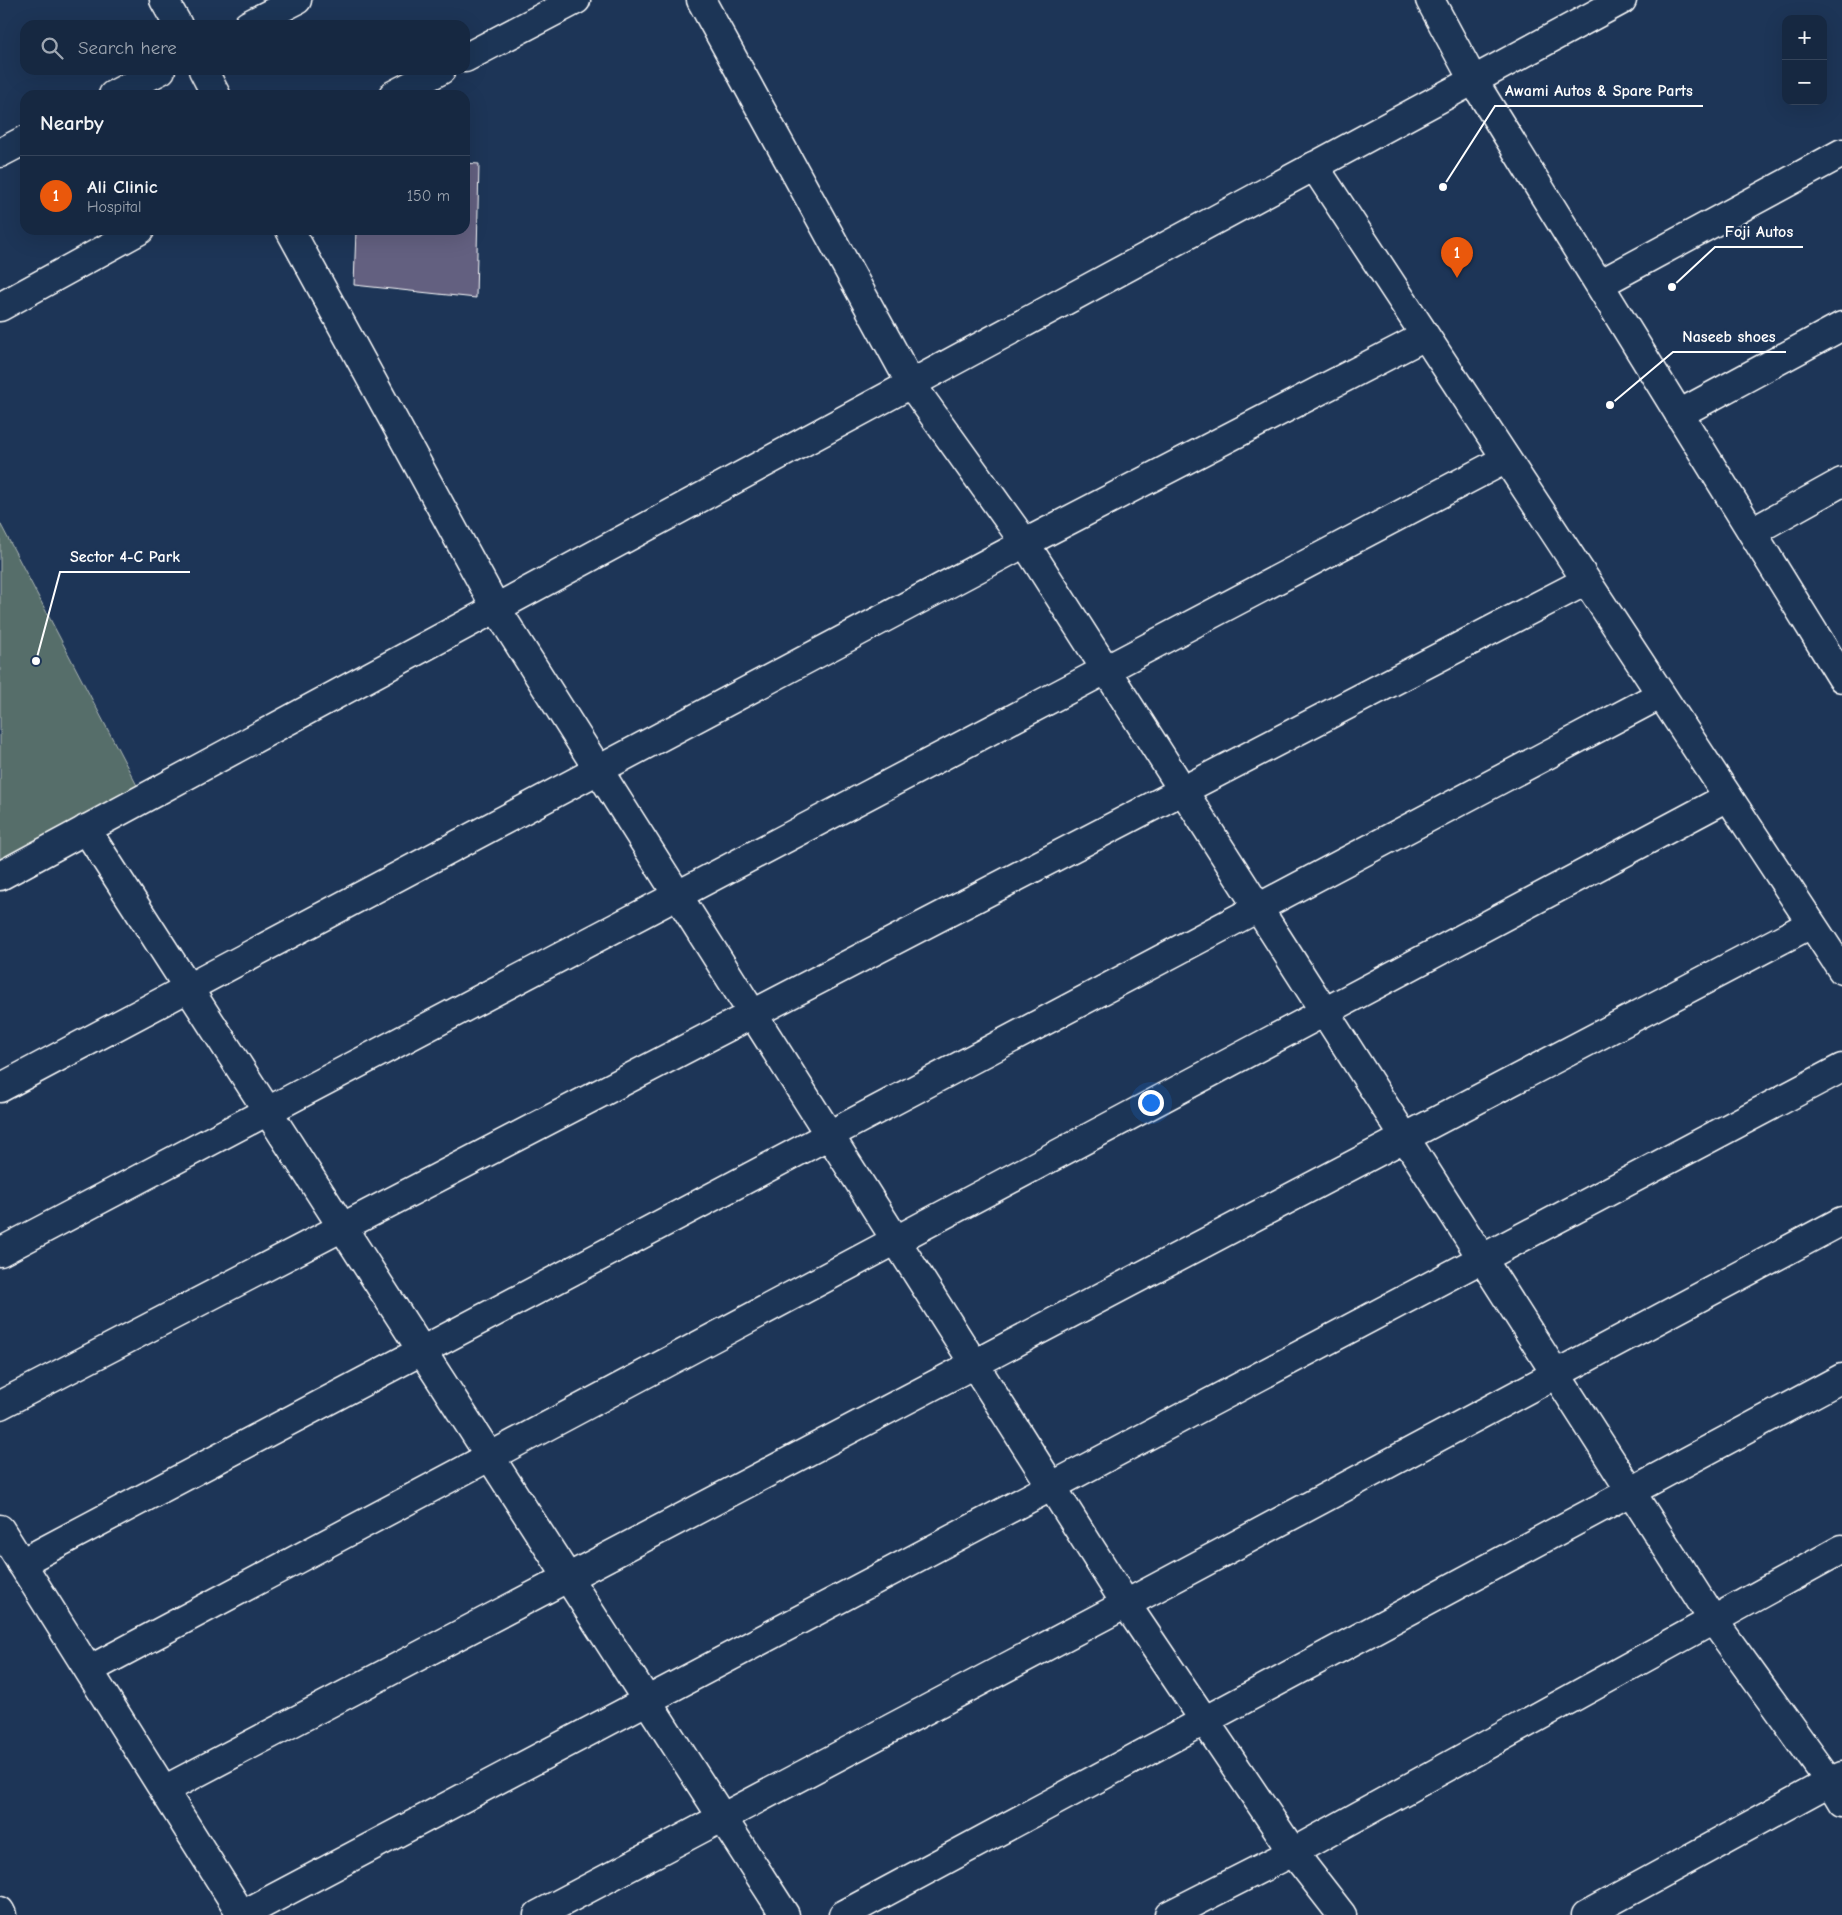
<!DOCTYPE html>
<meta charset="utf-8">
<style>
body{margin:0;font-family:"Comic Neue",sans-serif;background:#1f3048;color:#f1f3f6}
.controls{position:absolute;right:15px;top:15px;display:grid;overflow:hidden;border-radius:10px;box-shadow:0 5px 20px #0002}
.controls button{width:45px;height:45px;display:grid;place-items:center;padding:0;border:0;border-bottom:1px solid #35445a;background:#162841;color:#f1f3f6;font:25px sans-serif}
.you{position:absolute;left:1150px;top:1102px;width:18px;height:18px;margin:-12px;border:4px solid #fff;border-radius:50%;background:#1a73e8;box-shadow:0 0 0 8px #1a73e833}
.badge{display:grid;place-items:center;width:32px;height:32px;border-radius:50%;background:#ea580c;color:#fff;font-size:16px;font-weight:700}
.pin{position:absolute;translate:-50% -41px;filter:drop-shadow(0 1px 2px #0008)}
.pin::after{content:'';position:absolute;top:26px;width:18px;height:15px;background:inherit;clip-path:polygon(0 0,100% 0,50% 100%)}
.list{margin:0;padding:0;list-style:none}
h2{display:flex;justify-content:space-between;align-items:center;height:65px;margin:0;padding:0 20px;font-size:21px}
h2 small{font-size:16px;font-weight:400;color:#9ea6b1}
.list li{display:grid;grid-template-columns:32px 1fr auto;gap:15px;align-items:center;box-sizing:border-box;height:80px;padding:0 20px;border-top:1px solid #35445a}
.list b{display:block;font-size:19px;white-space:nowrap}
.list p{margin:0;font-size:16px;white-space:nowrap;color:#9ea6b1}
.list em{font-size:16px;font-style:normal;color:#9ea6b1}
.icon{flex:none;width:28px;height:28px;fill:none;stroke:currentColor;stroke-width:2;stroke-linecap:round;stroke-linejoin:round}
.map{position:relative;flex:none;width:1842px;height:1915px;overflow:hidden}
.search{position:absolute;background:#162841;box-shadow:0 5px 20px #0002;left:20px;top:20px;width:450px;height:55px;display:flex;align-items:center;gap:12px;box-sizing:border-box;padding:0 18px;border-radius:15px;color:#9ea6b1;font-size:19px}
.panel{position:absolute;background:#162841;box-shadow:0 5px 20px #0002;left:20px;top:90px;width:450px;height:145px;border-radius:15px}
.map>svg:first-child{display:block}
.green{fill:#576e6a;stroke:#abb6b4}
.building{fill:#636080;stroke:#fff}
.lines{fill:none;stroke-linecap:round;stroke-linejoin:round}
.street-casing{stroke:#fff;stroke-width:31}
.secondary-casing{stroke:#fff;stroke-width:31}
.street{stroke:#1d3557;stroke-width:28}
.secondary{stroke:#1d3557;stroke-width:28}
.leader{fill:none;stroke:#fff;stroke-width:2}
.callout-dot{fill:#fff;stroke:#1d3557;stroke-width:2}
.callout-label{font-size:16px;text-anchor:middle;font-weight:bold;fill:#fff;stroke:#1d3557;stroke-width:4.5;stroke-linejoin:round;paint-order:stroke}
</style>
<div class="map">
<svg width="1842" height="1915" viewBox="0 0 1842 1915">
<rect width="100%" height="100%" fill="#1d3557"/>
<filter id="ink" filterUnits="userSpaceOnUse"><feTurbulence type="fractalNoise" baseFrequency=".02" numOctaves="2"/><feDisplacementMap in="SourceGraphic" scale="10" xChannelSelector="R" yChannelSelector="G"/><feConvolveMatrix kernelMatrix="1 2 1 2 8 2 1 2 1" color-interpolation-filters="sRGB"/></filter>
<g filter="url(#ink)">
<path class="green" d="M 0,523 L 144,799 L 0,876 Z"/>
<path class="building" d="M 465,163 L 479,164 L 476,298 L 354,285 L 356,230 L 465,230 Z"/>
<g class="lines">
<g class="street-casing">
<g id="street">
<path d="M 164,0 L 178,25"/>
<path d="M 701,0 L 911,384 L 1025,543 L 1713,1620 L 1830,1782 L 1842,1802"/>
<path d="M 248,25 L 297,0"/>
<path d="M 465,58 L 576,0"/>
<path d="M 203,70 L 216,95"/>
<path d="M 113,95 L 161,70"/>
<path d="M 393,95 L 441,70"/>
<path d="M 0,153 L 25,140"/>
<path d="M 1314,166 L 1842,970"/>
<path d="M 290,230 L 496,608 L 1126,1604 L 1293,1852 L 1342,1915"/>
<path d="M 1600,284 L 1842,153"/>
<path d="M 0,307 L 140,230"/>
<path d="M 1679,414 L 1842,326"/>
<path d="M 1752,532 L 1842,482"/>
<path d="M 86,829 L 785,1915"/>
<path d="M 0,1088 L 1025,543 L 1425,336"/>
<path d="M 0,1252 L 1506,459"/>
<path d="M 0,1405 L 1586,581"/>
<path d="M 0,1529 L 242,1915"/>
<path d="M 21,1563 L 1660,695"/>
<path d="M 89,1670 L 1728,797"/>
<path d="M 164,1790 L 1811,924"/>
<path d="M 242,1915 L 1842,1068"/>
<path d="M 538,1915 L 1126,1604 L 1842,1221"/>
<path d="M 843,1915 L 1842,1378"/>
<path d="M 1586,1915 L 1842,1775"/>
</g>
</g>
<g class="secondary-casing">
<g id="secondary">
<path d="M 1430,0 L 1473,80 L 1842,678"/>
<path d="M 0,876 L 1622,0"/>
<path d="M 0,1911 L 2,1915"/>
<path d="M 1169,1915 L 1293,1852 L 1842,1549"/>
</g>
</g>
<use href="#street" class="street"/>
<use href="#secondary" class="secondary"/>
</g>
</g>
<path class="leader" d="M1443 187L1495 106H1703M1672 287L1715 247H1803M1610 405L1673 352H1786M36 661L60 572H190"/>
<g class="callout-dot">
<circle cx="1443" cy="187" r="5"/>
<circle cx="1672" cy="287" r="5"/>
<circle cx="1610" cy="405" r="5"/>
<circle cx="36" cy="661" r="5"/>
</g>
<g class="callout-label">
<text x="1599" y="96">Awami Autos &amp; Spare Parts</text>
<text x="1759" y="237">Foji Autos</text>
<text x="1729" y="342">Naseeb shoes</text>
<text x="125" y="562">Sector 4-C Park</text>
</g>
</svg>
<div class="controls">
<button>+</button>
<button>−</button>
</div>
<div class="you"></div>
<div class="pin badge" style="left:1457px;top:278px">1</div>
<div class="search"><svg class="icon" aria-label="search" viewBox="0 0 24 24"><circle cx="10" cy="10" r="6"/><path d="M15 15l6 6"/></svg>Search here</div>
<section class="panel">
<h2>Nearby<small></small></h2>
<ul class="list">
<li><span class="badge">1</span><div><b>Ali Clinic</b><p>Hospital</p></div><em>150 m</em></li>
</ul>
</section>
</div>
